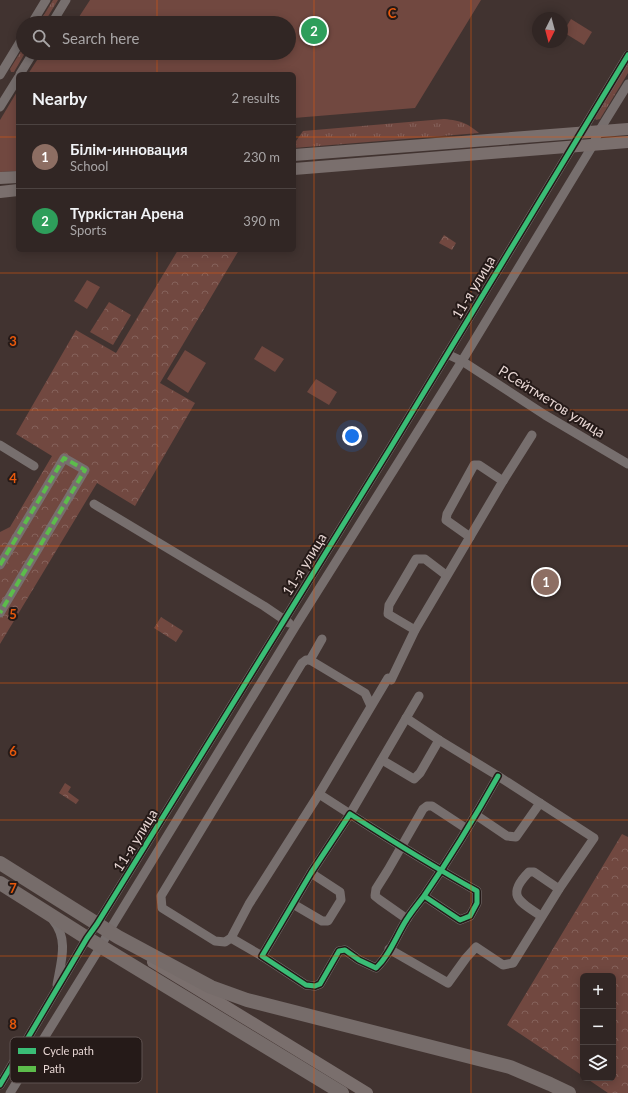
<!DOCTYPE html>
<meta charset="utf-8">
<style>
body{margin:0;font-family:Lato,sans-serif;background:#3d3231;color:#f1f3f6}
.controls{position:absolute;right:12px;bottom:12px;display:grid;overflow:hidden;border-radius:6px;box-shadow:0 2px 10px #0003}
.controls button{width:36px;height:36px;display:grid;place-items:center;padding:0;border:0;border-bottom:1px solid #4c4341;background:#312624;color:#f1f3f6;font:20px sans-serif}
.compass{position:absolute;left:532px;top:12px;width:36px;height:36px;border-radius:50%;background:#312624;box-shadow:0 2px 10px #0003;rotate:186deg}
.you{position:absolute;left:352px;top:436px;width:14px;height:14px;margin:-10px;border:3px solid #fff;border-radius:50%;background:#1a73e8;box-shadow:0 0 0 6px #1a73e833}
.badge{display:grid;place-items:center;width:26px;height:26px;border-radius:50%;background:#ad9d9a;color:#fff;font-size:13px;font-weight:700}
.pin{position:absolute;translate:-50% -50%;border:2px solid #fff;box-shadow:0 1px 4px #0006}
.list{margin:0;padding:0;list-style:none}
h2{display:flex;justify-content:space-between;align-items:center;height:52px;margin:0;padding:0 16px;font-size:17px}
h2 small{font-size:13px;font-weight:400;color:#a8a5a6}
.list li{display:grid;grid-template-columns:26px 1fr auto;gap:12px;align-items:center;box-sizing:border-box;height:64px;padding:0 16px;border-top:1px solid #4c4341}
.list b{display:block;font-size:15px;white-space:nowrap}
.list p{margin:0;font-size:13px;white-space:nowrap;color:#a8a5a6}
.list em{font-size:13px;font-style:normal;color:#a8a5a6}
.icon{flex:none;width:22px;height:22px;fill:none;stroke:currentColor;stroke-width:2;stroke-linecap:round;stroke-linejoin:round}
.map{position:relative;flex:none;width:628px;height:1093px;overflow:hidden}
.search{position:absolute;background:#312624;box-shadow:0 2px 10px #0003;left:16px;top:16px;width:280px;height:44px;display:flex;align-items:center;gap:10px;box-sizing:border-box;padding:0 14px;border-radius:22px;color:#a8a5a6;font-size:15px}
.panel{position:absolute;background:#312624;box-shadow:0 2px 10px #0003;left:16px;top:72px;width:280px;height:180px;border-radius:6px}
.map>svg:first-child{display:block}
.grass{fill:url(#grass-tufts)}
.forest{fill:url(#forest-crowns)}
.garden{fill:#714840}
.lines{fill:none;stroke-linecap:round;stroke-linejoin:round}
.minor{stroke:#776f6e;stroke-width:9}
.major{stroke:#7a6f6d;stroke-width:12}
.highway{stroke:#766c6a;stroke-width:14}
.quiet{stroke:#5cbc4b;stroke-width:4;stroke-dasharray:8 4;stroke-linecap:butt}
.cycleway-casing{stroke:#251a18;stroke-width:8}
.cycleway{stroke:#3abd76;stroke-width:5}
.grid{fill:none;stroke:#e8590c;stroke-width:1;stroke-opacity:0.55}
.labels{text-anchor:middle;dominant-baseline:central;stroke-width:4;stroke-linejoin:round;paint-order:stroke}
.street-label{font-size:14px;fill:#e7d6d3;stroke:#251a18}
.key{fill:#251a18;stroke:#5f5250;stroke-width:1}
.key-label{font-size:11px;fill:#e7d6d3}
.grid-label{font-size:13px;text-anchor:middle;font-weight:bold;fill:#e8590c;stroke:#251a18;stroke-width:4;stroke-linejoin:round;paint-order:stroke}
</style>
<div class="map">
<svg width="628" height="1093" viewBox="0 0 628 1093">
<defs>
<pattern id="grass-tufts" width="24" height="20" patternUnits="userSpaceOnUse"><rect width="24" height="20" fill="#714840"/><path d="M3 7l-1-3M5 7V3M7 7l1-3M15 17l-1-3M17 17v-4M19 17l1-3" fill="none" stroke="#85625b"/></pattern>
<pattern id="forest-crowns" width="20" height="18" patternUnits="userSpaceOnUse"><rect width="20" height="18" fill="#714840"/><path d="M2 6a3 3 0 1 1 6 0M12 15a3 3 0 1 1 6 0" fill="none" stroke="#85625b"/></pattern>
</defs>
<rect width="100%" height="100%" fill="#413330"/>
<g class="grass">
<path d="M 53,0 L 58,0 L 44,23 L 39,23 Z"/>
<path d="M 23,48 L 23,53 L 25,53 L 14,72 L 11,72 L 10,69 Z"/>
<path d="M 628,63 L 628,73 L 600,119 L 596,120 L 595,118 Z"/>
<path d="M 444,119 C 462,121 465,122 479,133 L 294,148 L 294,144 L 303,131 Z"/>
</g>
<g class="forest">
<path d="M 444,235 L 456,243 L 452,250 L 439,243 Z"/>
<path d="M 178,250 L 239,250 L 160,383 L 195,403 L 135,506 L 97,483 L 0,644 L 0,532 L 10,527 L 52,456 L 16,434 L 76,330 L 116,353 Z"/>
<path d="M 109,302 L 131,315 L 113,345 L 90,332 Z"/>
<path d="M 161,617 L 183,631 L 176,642 L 154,628 Z"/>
<path d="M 65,783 L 71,787 L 68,792 L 79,800 L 76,804 L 59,793 Z"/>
<path d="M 622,834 L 628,837 L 628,1093 L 608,1093 L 586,1078 L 613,1078 L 613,976 L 583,976 L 583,1076 L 507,1025 Z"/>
</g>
<g class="garden">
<path d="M 90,0 L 481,0 L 415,108 L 294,118 L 294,74 L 28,74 L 39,57 L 45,53 L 289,53 L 289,23 L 75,23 Z"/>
<path d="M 571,19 L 592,32 L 584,45 L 563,32 Z"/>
<path d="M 18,90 L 18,171 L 0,172 L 0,120 Z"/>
<path d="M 87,280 L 100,287 L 87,309 L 74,301 Z"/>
<path d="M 262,346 L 284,359 L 275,372 L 254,359 Z"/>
<path d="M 185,350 L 206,363 L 188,393 L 167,379 Z"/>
<path d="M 316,379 L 337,392 L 329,405 L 307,392 Z"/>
</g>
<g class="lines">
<g class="minor">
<path d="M 32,23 L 46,0"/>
<path d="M 52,23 L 66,0"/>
<path d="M 20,74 L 33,53"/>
<path d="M 0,75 L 23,37"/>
<path d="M 0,107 L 18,78"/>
<path d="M 447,354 L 462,361 L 545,415 L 628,464"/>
<path d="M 0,445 L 34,466"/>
<path d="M 94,504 L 264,606 L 289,623"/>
<path d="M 470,537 L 446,520 L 447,514 L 474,465 L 479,465 L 503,481"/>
<path d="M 0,565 L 64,458 L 85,470 L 0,613"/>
<path d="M 415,630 L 388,614 L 389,605 L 416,559 L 425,559 L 446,575"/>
<path d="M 310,660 L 322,639"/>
<path d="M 391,680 L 415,630 L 503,481 L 532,435"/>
<path d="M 371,706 L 365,693 L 310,660 L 306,660 L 302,663 L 161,896 L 162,908 L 215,941 L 225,942 L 231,938 L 249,904 L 319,794 L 388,678"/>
<path d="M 382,760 L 414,779 L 420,773 L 439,740"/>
<path d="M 319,794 L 350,814 L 419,696"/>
<path d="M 476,815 L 507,836 L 516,837 L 540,803"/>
<path d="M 424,896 L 460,920 L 470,916 L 477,903 L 477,891 C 434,867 392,841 350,814 L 311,873 L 262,956 L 306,985 L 315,986 L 320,984 L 339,951 L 345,950 L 359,960 L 376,968 C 390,955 397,934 407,919 C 412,911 418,904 424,896 C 450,858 475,817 498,776"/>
<path d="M 293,904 L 322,921 L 328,921 L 341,900 L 340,892 L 311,873"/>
<path d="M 541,916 C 520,902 505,896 529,872 L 534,872 L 559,889"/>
<path d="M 407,919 L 380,900 L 375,896 L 376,889 L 388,870 L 423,809 L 427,806 L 432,806 L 467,829"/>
<path d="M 53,920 C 69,939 61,962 57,985"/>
<path d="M 231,938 L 262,956"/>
<path d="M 389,949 L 448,983 L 466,958 L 476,947 L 503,965 L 513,963 L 559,889 L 594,838 L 498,776 L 439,740 L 406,718"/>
<path d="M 0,1085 L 87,938 L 97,924 L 391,447 L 628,55"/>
<path d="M 10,1093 L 101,946 L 109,931 L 295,627 L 462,361 L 593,145 L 599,131 L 628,84"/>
</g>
<g class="major">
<path d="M 294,155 L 628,129"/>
<path d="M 294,169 L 628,142"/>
<path d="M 0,178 L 18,177"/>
<path d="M 0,192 L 18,190"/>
<path d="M 153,962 L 367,1093"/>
</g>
<g class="highway">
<path d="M 0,863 L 118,937 L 211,987 L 247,1000 L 510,1067 L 550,1084 L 569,1093"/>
<path d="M 0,883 L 87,938 L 342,1093"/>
</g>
<path class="quiet" d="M 0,565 L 64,458 L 85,470 L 0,613"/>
<g class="cycleway-casing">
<g id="cycleway">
<path d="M 424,896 L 460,920 L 470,916 L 477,903 L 477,891 C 434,867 392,841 350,814 L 311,873 L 262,956 L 306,985 L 315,986 L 320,984 L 339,951 L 345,950 L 359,960 L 376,968 C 390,955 397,934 407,919 C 412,911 418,904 424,896 C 450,858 475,817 498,776"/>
<path d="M 0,1085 L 87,938 L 97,924 L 391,447 L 628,55"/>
</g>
</g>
<use href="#cycleway" class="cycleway"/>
</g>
<path class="grid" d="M 157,0 L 157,23M 314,0 L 314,1093M 471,0 L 471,1093M 157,53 L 157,74M 0,137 L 18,137M 294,137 L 628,137M 157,250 L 157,1093M 0,273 L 628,273M 0,410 L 628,410M 0,546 L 628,546M 0,683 L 628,683M 0,820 L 628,820M 0,956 L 628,956"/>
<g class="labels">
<g class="street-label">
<text transform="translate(473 287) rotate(-59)">11-я улица</text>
<text transform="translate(552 401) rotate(32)">Р.Сейтметов улица</text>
<text transform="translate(304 564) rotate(-58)">11-я улица</text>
<text transform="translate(135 840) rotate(-58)">11-я улица</text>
</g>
</g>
<rect x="10" y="1037" width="132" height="46" rx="6" class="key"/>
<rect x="18" y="1048" width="18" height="6" fill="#3abd76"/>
<rect x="18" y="1066" width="18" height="6" fill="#5cbc4b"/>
<g class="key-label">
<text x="43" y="1055">Cycle path</text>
<text x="43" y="1073">Path</text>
</g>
<g class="grid-label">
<text x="392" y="18">C</text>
<text x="13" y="346">3</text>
<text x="13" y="483">4</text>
<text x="13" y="619">5</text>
<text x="13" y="756">6</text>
<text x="13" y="893">7</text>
<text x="13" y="1029">8</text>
</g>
</svg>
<div class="controls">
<button>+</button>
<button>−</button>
<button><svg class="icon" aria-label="layers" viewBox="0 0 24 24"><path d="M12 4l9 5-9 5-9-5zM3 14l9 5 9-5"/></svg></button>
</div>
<svg class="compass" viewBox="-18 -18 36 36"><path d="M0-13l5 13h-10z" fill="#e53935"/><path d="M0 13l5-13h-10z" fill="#a8a5a6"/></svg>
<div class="you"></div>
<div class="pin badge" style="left:546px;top:582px;background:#8d6e63">1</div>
<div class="pin badge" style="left:314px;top:31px;background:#2e9e5b">2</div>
<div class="search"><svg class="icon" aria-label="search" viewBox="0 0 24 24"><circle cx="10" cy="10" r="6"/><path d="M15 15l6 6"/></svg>Search here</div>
<section class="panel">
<h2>Nearby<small>2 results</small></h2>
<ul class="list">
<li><span class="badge" style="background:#8d6e63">1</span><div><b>Білім-инновация</b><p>School</p></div><em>230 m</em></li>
<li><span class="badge" style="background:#2e9e5b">2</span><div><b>Түркістан Арена</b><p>Sports</p></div><em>390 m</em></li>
</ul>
</section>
</div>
